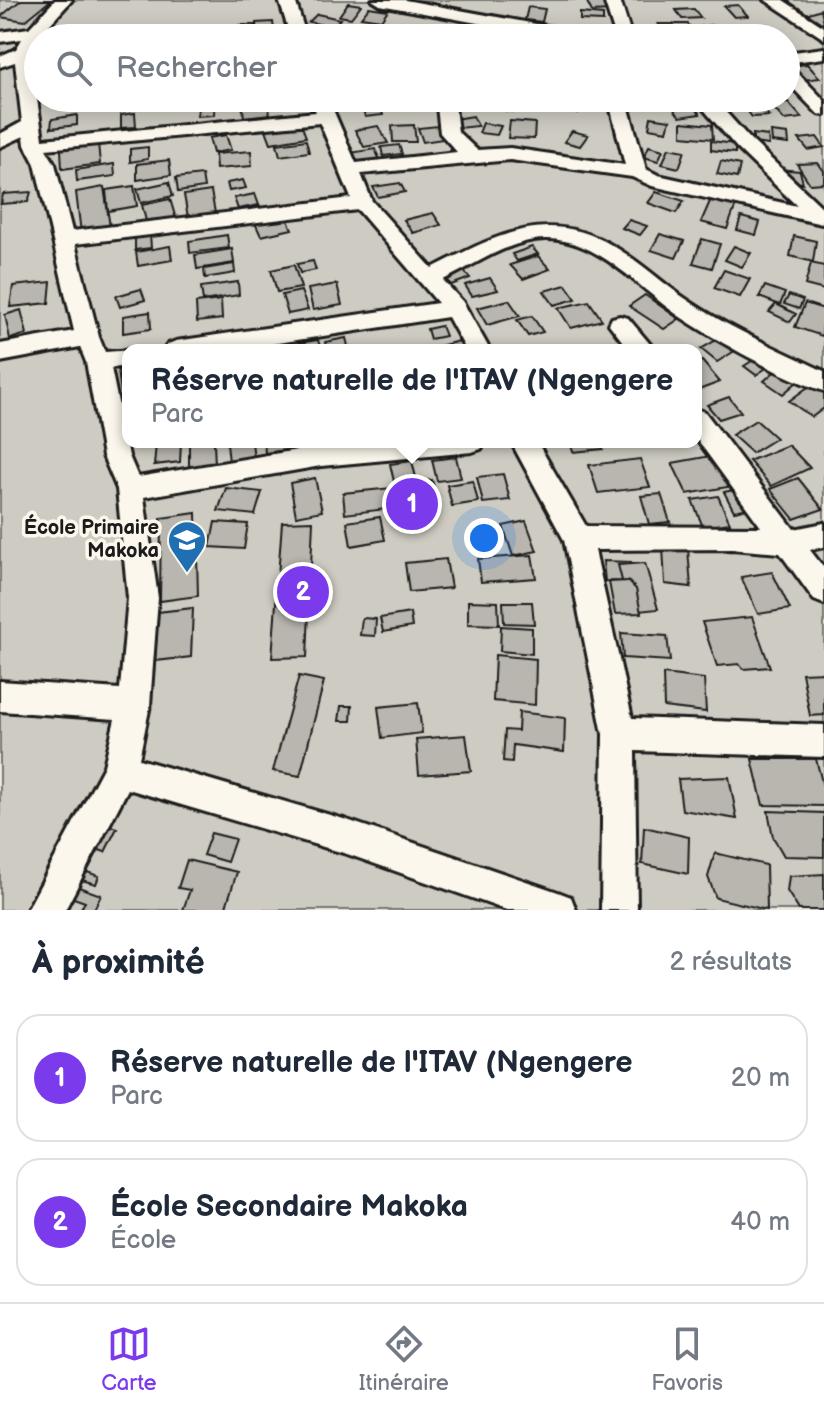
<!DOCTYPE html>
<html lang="fr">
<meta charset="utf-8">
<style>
body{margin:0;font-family:"Balsamiq Sans",sans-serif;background:#f2f2f3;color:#1f2937}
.you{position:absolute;left:484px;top:538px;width:28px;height:28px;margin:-20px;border:6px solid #fff;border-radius:50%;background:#1a73e8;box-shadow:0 0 0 12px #1a73e833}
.badge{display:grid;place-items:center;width:52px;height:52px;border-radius:50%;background:#7c3aed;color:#fff;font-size:26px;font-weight:700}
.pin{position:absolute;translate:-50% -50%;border:4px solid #fff;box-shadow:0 2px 8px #0006}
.popup{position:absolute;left:122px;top:344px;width:580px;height:104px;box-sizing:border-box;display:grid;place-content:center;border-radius:16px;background:#fff;filter:drop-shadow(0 2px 6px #0005);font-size:26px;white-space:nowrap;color:#747a83}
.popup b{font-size:30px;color:#1f2937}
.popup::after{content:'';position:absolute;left:50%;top:100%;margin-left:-16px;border:16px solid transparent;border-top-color:#fff}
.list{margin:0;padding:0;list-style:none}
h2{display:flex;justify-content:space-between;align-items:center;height:104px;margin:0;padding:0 32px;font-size:34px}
h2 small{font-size:26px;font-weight:400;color:#747a83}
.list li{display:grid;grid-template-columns:52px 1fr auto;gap:24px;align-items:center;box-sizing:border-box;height:128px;margin:0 16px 16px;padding:0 16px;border:2px solid #e0e1e3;border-radius:24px}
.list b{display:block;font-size:30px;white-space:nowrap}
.list p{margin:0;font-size:26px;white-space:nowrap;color:#747a83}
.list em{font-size:26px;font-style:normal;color:#747a83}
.icon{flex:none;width:44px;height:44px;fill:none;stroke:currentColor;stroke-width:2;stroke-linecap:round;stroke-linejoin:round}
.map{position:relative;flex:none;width:824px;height:910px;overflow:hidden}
.search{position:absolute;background:#fff;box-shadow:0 4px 20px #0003;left:24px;right:24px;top:24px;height:88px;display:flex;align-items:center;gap:20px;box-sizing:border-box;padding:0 28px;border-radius:44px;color:#747a83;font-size:30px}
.sheet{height:392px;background:#fff}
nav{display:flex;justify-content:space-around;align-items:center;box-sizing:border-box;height:112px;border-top:2px solid #e0e1e3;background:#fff;font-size:22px;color:#747a83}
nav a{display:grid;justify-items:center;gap:4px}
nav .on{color:#7c3aed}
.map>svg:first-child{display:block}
.green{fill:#ceccc2;stroke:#75746f;stroke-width:2;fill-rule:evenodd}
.building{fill:#b9b6af;stroke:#1c1c1c;stroke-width:2}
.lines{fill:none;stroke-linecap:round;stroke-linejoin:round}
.minor-casing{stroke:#1c1c1c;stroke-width:6}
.minor{fill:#fbf7ec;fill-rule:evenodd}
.labels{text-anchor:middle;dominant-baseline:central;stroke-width:7;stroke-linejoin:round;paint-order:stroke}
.poi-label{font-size:20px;font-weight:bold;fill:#1c1c1c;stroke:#fbf7ec;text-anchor:end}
</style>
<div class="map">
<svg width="824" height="910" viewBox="0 0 824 910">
<rect width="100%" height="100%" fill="#eeeadf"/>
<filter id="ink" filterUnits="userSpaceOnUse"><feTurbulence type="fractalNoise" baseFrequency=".0125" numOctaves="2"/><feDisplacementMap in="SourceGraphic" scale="16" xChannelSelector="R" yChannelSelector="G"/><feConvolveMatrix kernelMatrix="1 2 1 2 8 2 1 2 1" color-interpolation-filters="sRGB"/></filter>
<g filter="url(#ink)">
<path class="green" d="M 0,0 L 824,0 L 824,910 L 0,910 ZM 38,38 L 786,38 L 786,98 L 38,98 ZM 128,350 L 696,350 L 696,442 L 128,442 Z"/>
<g class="building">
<path d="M 21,0 L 51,0 L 25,21 L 0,17 Z"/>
<path d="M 586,0 L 604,0 L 610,11 L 592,12 Z"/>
<path d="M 348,3 L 361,5 L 351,18 L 339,16 Z"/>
<path d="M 738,5 L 748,16 L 734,17 L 724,6 Z"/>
<path d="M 369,7 L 388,10 L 381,20 L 361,17 Z"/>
<path d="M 528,7 L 545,9 L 542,22 L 525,20 Z"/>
<path d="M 694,9 L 701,18 L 682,19 L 676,10 Z"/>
<path d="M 821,9 L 824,22 L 819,24 L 803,15 Z"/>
<path d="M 580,13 L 603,15 L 603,21 L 580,20 Z"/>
<path d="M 317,14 L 340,19 L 333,27 L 309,22 Z"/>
<path d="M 273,22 L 275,37 L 257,38 L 256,23 Z"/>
<path d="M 658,24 L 688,24 L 695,38 L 664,38 Z"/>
<path d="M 239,25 L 255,25 L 255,38 L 238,38 Z"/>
<path d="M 711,25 L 723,38 L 701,38 L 692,28 Z"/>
<path d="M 211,26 L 231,31 L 223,38 L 200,34 Z"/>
<path d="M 760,26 L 782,38 L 757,38 L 745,32 Z"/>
<path d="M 807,64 L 820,78 L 803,80 L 790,66 Z"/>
<path d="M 123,98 L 152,98 L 145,108 L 118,104 Z"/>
<path d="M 241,98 L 267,98 L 270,114 L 244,117 Z"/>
<path d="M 353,98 L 356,104 L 332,107 L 330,100 Z"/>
<path d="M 408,98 L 434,98 L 437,105 L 411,107 Z"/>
<path d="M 532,99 L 551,99 L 553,112 L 533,112 Z"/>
<path d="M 378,100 L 383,115 L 365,117 L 361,102 Z"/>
<path d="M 689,100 L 700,114 L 680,117 L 669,103 Z"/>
<path d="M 506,101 L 525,102 L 525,112 L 506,111 Z"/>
<path d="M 559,101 L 576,101 L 578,113 L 560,113 Z"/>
<path d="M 199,102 L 215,102 L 214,115 L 197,116 Z"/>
<path d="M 788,102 L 802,118 L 784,120 L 770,104 Z"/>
<path d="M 759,103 L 769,116 L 752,117 L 742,104 Z"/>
<path d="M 135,113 L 136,127 L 121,128 L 121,115 Z"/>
<path d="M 77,115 L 77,125 L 51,128 L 52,119 Z"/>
<path d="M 473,116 L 478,126 L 459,128 L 454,119 Z"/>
<path d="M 651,117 L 670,120 L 667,131 L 649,128 Z"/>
<path d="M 300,121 L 306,137 L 271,143 L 265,127 Z"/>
<path d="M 510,121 L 535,123 L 534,139 L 508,138 Z"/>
<path d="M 682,122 L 712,125 L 713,139 L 682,136 Z"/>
<path d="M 483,123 L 501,126 L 497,135 L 479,133 Z"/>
<path d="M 414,125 L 416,142 L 393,142 L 392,126 Z"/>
<path d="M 378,126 L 388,143 L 364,147 L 355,130 Z"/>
<path d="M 438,126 L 443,139 L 423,142 L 418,128 Z"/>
<path d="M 572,131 L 588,135 L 580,146 L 564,142 Z"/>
<path d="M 771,132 L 788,134 L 789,144 L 772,142 Z"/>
<path d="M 753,134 L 768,136 L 769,145 L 753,143 Z"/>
<path d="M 226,135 L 231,150 L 213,153 L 209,138 Z"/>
<path d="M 817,137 L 824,147 L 808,150 L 799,139 Z"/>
<path d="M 306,140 L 309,152 L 280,156 L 277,144 Z"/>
<path d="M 711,141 L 735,144 L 735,153 L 711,150 Z"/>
<path d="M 98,143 L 100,164 L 62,169 L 61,149 Z"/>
<path d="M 399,145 L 402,154 L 383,156 L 381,147 Z"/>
<path d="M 649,146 L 663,150 L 658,161 L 644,157 Z"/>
<path d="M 148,147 L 148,159 L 130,162 L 130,149 Z"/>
<path d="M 669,148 L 685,151 L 679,168 L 662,164 Z"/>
<path d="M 375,149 L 380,160 L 354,164 L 350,153 Z"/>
<path d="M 251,151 L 252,166 L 216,169 L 215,154 Z"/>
<path d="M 169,160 L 171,175 L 137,180 L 137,164 Z"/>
<path d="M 721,161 L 740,165 L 737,178 L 717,174 Z"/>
<path d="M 818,163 L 824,171 L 824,183 L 810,184 L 797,164 Z"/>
<path d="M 114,164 L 115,176 L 77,181 L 76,170 Z"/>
<path d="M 778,169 L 800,171 L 803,183 L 781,181 Z"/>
<path d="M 202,175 L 204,188 L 178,192 L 176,178 Z"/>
<path d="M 243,180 L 246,188 L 229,191 L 227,183 Z"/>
<path d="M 169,182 L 173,196 L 141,203 L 137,189 Z"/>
<path d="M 400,183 L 405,192 L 378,197 L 373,187 Z"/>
<path d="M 134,186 L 137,206 L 108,211 L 106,190 Z"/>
<path d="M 104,187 L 110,227 L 81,233 L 76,192 Z"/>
<path d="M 211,191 L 215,213 L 188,217 L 184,195 Z"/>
<path d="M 31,192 L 28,202 L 1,204 L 3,194 Z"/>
<path d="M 656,192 L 684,201 L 676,213 L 648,203 Z"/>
<path d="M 255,194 L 259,205 L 238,209 L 234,198 Z"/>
<path d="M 170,199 L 176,219 L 147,225 L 142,205 Z"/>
<path d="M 711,199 L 736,205 L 727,229 L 701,222 Z"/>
<path d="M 433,213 L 441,225 L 413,233 L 404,220 Z"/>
<path d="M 286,216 L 292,229 L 261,236 L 255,223 Z"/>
<path d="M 741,217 L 760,222 L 756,235 L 737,230 Z"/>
<path d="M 629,220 L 647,226 L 640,235 L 622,228 Z"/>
<path d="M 150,234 L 151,248 L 135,250 L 135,236 Z"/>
<path d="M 660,234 L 684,241 L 676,258 L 651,250 Z"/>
<path d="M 227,235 L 229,248 L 190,253 L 189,241 Z"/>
<path d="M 794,236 L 816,241 L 813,262 L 790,256 Z"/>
<path d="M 702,239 L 720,244 L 712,268 L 693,263 Z"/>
<path d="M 170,246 L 172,260 L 138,266 L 136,252 Z"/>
<path d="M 734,246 L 751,253 L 742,267 L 725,260 Z"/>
<path d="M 532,247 L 538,254 L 517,261 L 512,254 Z"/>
<path d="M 232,249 L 234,263 L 197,269 L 195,255 Z"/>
<path d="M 538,256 L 550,269 L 523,279 L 510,265 Z"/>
<path d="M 313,261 L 316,270 L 300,273 L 297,264 Z"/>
<path d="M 811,263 L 824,266 L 824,290 L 805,285 Z"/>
<path d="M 234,264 L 235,273 L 205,278 L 204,269 Z"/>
<path d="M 294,265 L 301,288 L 277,292 L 271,270 Z"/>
<path d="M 462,269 L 470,278 L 451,285 L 444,276 Z"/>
<path d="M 724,270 L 750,279 L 740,297 L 714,288 Z"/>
<path d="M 490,278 L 498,290 L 472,296 L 465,285 Z"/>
<path d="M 51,282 L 49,303 L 10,307 L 13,286 Z"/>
<path d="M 238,282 L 239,295 L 203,301 L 201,287 Z"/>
<path d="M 337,284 L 342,305 L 313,310 L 308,289 Z"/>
<path d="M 566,285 L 576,299 L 554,305 L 544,291 Z"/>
<path d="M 765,286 L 785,293 L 780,305 L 759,297 Z"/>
<path d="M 141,289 L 145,300 L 120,307 L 116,296 Z"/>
<path d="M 301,291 L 308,310 L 288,314 L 282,295 Z"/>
<path d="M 645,295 L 679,319 L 664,329 L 629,306 Z"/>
<path d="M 789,295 L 803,300 L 799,309 L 784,304 Z"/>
<path d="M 221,300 L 222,319 L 197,322 L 196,303 Z"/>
<path d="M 509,300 L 520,316 L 487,325 L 477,308 Z"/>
<path d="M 589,301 L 602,320 L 571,328 L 558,308 Z"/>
<path d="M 805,303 L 824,309 L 822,336 L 795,327 Z"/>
<path d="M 776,304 L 796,314 L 790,322 L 769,312 Z"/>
<path d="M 21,310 L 27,334 L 10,339 L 5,315 Z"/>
<path d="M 150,312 L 151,329 L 123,333 L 123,316 Z"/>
<path d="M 532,316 L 543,332 L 528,336 L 517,320 Z"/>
<path d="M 441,326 L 445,336 L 430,339 L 427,329 Z"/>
<path d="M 725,335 L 741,347 L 717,362 L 701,349 Z"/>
<path d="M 346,338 L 349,350 L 327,350 L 325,342 Z"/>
<path d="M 318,340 L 321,350 L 301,350 L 299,343 Z"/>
<path d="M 459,341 L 463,350 L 442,350 L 440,346 Z"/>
<path d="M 763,354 L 775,362 L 756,375 L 744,366 Z"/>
<path d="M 702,361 L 720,382 L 696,391 L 696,363 Z"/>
<path d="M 128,362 L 128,390 L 121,392 L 117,364 Z"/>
<path d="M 784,363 L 804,376 L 783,394 L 764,381 Z"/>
<path d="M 812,384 L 824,392 L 824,408 L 812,417 L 789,401 Z"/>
<path d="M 729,397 L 741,412 L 719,419 L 707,405 Z"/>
<path d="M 756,420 L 776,438 L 752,453 L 732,435 Z"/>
<path d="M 181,442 L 180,462 L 154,465 L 156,444 Z"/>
<path d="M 189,442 L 214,442 L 215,466 L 189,470 Z"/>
<path d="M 252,442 L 254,459 L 229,462 L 227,443 Z"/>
<path d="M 264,442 L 303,442 L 303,448 L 265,453 Z"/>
<path d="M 570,442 L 601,442 L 603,449 L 573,452 Z"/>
<path d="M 788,445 L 810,468 L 771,486 L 749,461 Z"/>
<path d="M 716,455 L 733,486 L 687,494 L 672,463 Z"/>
<path d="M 456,457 L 461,478 L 437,481 L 432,460 Z"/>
<path d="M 640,459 L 650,487 L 598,493 L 589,465 Z"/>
<path d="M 412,461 L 417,482 L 395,486 L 390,464 Z"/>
<path d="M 503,474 L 510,500 L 483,503 L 477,477 Z"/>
<path d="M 315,478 L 322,511 L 296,516 L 290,483 Z"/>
<path d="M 798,478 L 823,509 L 794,519 L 770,489 Z"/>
<path d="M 432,480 L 438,502 L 416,506 L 410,484 Z"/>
<path d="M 473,481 L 478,502 L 452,506 L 447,485 Z"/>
<path d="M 226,488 L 262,492 L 255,515 L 218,511 Z"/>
<path d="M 392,488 L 395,508 L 345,514 L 343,493 Z"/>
<path d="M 739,489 L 749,508 L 734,511 L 724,492 Z"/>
<path d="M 661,494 L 670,522 L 649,524 L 641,496 Z"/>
<path d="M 410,496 L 413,507 L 399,509 L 396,498 Z"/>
<path d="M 718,496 L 730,523 L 703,527 L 692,500 Z"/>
<path d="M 196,513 L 198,596 L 160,601 L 161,518 Z"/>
<path d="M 380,517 L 385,540 L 351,546 L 347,522 Z"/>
<path d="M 313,521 L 307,657 L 272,658 L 282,522 Z"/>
<path d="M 526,521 L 537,551 L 513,556 L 503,526 Z"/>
<path d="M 215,522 L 248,524 L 244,549 L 210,547 Z"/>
<path d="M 663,547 L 688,549 L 691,587 L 665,584 Z"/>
<path d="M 532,555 L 536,578 L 481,582 L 478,559 Z"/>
<path d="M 446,559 L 451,588 L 409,592 L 405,563 Z"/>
<path d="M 603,561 L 631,562 L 631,567 L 640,567 L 642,582 L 605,581 Z"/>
<path d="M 645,563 L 658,609 L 630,612 L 618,565 Z"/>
<path d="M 772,572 L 790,609 L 758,614 L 741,577 Z"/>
<path d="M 628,581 L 636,589 L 641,613 L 615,614 L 609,582 Z"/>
<path d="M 468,601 L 498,602 L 499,625 L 468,624 Z"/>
<path d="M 503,602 L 532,602 L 534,624 L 504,623 Z"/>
<path d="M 193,608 L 191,657 L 155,661 L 158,612 Z"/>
<path d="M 410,613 L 412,627 L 383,632 L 380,618 Z"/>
<path d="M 752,617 L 770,667 L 743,669 L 739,664 L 717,666 L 702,622 Z"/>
<path d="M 362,618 L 376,619 L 375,636 L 360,635 Z"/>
<path d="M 501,626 L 532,628 L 532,654 L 500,651 Z"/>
<path d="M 621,633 L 667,636 L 670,661 L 623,658 Z"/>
<path d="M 495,655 L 536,659 L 535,705 L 493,701 Z"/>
<path d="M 824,672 L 824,715 L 810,716 L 802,673 Z"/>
<path d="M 663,674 L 704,679 L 706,712 L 664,707 Z"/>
<path d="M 299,676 L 324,681 L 300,776 L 273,771 Z"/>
<path d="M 418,703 L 422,733 L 382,738 L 378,707 Z"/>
<path d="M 341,706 L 352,706 L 351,721 L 339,721 Z"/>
<path d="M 519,712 L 565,718 L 564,752 L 513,745 L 512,762 L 503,761 L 505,730 L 518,731 Z"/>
<path d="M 466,735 L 471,771 L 419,775 L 416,739 Z"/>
<path d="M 752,759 L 816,759 L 824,790 L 824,806 L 763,805 Z"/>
<path d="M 729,777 L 737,819 L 682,810 L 678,779 Z"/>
<path d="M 768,811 L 824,813 L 824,857 L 784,856 L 773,837 Z"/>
<path d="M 105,824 L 117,828 L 105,852 L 99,850 L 96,854 L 90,852 Z"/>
<path d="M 644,827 L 689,837 L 688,874 L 642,864 Z"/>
<path d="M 211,833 L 235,839 L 227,862 L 203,855 Z"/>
<path d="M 715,853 L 766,865 L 767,910 L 716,898 L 708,877 Z"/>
<path d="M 187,860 L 237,872 L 225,910 L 183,910 L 190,890 L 178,888 Z"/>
<path d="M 81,870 L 99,876 L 96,884 L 78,879 Z"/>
<path d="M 824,874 L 824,910 L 799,910 L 787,891 L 789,876 Z"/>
<path d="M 73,885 L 101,895 L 94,910 L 81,908 L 85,902 L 68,896 Z"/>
</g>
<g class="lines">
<g class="minor-casing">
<g id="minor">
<path d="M 55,0 L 72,0 L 41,34 L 30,52 L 43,139 L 316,112 L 310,98 L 328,98 L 356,163 L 457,152 L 440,133 L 436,98 L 454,98 L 458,132 L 477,150 L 510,148 L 625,165 L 608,98 L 626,98 L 646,169 L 658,175 L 797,206 L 737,148 L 694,98 L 713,98 L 751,140 L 824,209 L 822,224 L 652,186 L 632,177 L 510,160 L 361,174 L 372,201 L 432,268 C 495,236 547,206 615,247 C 641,262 663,284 689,301 C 731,329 778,349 824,371 L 824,391 C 785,379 717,341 682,318 C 641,291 599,238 545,239 C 509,240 475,265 443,280 L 463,302 L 490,350 L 466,350 L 448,317 L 232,350 L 164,350 L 168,344 L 176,341 L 438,303 L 358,210 L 75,244 L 99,337 L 105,352 L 133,350 L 128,350 L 128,366 L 111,368 L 129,456 L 138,477 L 321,446 L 361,442 L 485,442 L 481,449 L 472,452 L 321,466 L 144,497 L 158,598 L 150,705 L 139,759 L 347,820 L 558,892 L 571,897 L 576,910 L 506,910 L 347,854 L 128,789 L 65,910 L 27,910 L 104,766 L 115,719 L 0,711 L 0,681 L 120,689 L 128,598 L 117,489 L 103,456 L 86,362 L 80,347 L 0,362 L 0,344 L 74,331 L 35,164 L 25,145 L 24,136 L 0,147 L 0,134 L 22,122 L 15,62 L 0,67 L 0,56 L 16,49 L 22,39 L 0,42 L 0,32 L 29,28 ZM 320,123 L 351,198 L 72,231 L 55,164 L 46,149 Z"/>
<path d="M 279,0 L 295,0 L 307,38 L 291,38 Z"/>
<path d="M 372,0 L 405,0 L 585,33 L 593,38 L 559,38 L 380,5 Z"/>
<path d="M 604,0 L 620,0 L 632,38 L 616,38 Z"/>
<path d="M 765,0 L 783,0 L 824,27 L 824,39 Z"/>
<path d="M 824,48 L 824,58 L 786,63 L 786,53 Z"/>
<path d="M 786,66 L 792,67 L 824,100 L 824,115 L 818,114 L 786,81 Z"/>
<path d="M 620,316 L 628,318 L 655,350 L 629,350 L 609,324 L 612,318 Z"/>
<path d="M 696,409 L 705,412 L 794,529 L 824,523 L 824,547 L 810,550 L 824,568 L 824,604 L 814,600 L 780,553 L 732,549 L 595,550 L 632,718 L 824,725 L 824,757 L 635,751 L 637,910 L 601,910 L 603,734 L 564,540 L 511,442 L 537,442 L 586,526 L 761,527 L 696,438 Z"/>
</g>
</g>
<use href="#minor" class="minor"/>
</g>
</g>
<defs>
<g id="school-pin" transform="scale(2)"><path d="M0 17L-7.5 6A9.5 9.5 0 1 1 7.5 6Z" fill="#1f6fb2" stroke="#fbf7ec"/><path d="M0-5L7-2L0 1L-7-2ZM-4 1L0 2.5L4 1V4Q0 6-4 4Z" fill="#fff"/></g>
</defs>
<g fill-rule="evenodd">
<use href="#school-pin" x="187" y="540"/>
</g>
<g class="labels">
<g class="poi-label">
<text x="159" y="528">École Primaire<tspan x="159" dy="23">Makoka</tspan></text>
</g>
</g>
</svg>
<div class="you"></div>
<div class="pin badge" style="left:412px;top:504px">1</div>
<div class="popup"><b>Réserve naturelle de l'ITAV (Ngengere</b>Parc</div>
<div class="pin badge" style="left:303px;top:592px">2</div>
<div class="search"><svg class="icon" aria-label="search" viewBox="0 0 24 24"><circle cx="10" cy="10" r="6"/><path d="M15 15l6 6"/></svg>Rechercher</div>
</div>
<section class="sheet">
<h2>À proximité<small>2 résultats</small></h2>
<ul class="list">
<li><span class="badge">1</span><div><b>Réserve naturelle de l'ITAV (Ngengere</b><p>Parc</p></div><em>20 m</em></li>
<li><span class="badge">2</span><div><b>École Secondaire Makoka</b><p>École</p></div><em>40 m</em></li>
</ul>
</section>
<nav>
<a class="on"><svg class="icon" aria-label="map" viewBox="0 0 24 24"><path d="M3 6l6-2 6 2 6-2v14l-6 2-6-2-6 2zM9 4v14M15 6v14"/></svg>Carte</a>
<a><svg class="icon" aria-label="directions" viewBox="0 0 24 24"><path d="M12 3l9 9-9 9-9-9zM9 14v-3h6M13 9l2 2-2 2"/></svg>Itinéraire</a>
<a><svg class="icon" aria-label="saved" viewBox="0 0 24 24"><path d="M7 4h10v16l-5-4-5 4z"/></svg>Favoris</a>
</nav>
